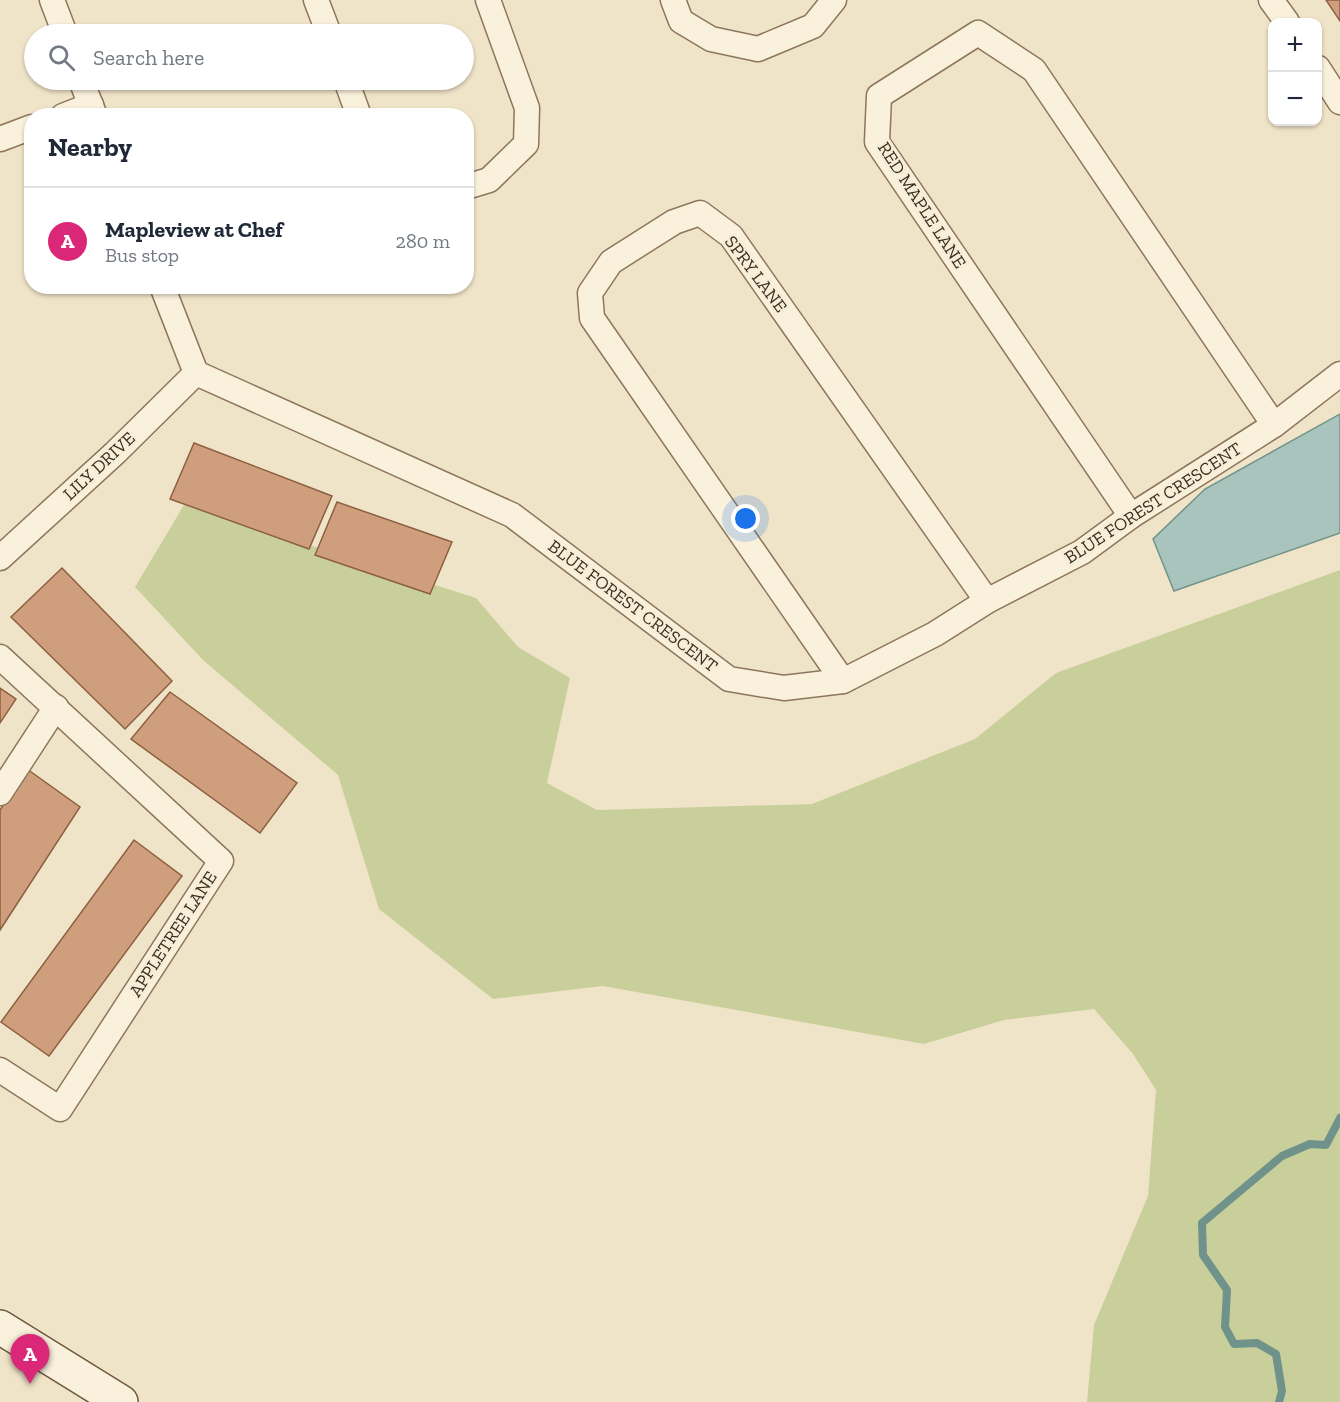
<!DOCTYPE html>
<meta charset="utf-8">
<style>
body{margin:0;font-family:"Zilla Slab",serif;background:#f2f2f3;color:#1f2937}
.controls{position:absolute;right:18px;top:18px;display:grid;overflow:hidden;border-radius:12px;box-shadow:0 2px 4px #0004}
.controls button{width:54px;height:54px;display:grid;place-items:center;padding:0;border:0;border-bottom:2px solid #e0e1e3;background:#fff;color:#1f2937;font:30px sans-serif}
.you{position:absolute;left:746px;top:519px;width:21px;height:21px;margin:-15px;border:4px solid #fff;border-radius:50%;background:#1a73e8;box-shadow:0 0 0 9px #1a73e833}
.badge{display:grid;place-items:center;width:39px;height:39px;border-radius:50%;background:#db2777;color:#fff;font-size:20px;font-weight:700}
.pin{position:absolute;translate:-50% -50px;filter:drop-shadow(0 2px 3px #0008)}
.pin::after{content:'';position:absolute;top:32px;width:21px;height:18px;background:inherit;clip-path:polygon(0 0,100% 0,50% 100%)}
.list{margin:0;padding:0;list-style:none}
h2{display:flex;justify-content:space-between;align-items:center;height:78px;margin:0;padding:0 24px;font-size:26px}
h2 small{font-size:20px;font-weight:400;color:#747a83}
.list li{display:grid;grid-template-columns:39px 1fr auto;gap:18px;align-items:center;box-sizing:border-box;height:108px;padding:0 24px;border-top:2px solid #e0e1e3}
.list b{display:block;font-size:22px;white-space:nowrap}
.list p{margin:0;font-size:20px;white-space:nowrap;color:#747a83}
.list em{font-size:20px;font-style:normal;color:#747a83}
.icon{flex:none;width:33px;height:33px;fill:none;stroke:currentColor;stroke-width:2;stroke-linecap:round;stroke-linejoin:round}
.map{position:relative;flex:none;width:1340px;height:1402px;overflow:hidden}
.search{position:absolute;background:#fff;box-shadow:0 2px 4px #0004;left:24px;top:24px;width:450px;height:66px;display:flex;align-items:center;gap:15px;box-sizing:border-box;padding:0 21px;border-radius:33px;color:#747a83;font-size:22px}
.panel{position:absolute;background:#fff;box-shadow:0 2px 4px #0004;left:24px;top:108px;width:450px;height:186px;border-radius:24px}
.map>svg:first-child{display:block}
.green{fill:#c9cf9b}
.water{fill:#a9c4bc;stroke:#6f938a;stroke-width:1.5}
.lines{fill:none;stroke-linecap:round;stroke-linejoin:round}
.stream{stroke:#6f938a;stroke-width:8}
.building{fill:#cf9f7d;stroke:#8d5f41;stroke-width:1.5}
.street-casing{stroke:#8d765c;stroke-width:27}
.secondary-casing{stroke:#6f573f;stroke-width:36}
.street{stroke:#faf1dc;stroke-width:24}
.secondary{stroke:#faf1dc;stroke-width:33}
.labels{text-anchor:middle;dominant-baseline:central;stroke-width:6;stroke-linejoin:round;paint-order:stroke}
.street-label{font-size:18px;fill:#3d2e20;stroke:#f7eed8}
</style>
<div class="map">
<svg width="1340" height="1402" viewBox="0 0 1340 1402">
<rect width="100%" height="100%" fill="#f0e4c8"/>
<path class="green" d="M 184,505 L 476,598 L 518,647 L 570,678 L 547,783 L 597,810 L 812,804 L 975,739 L 1056,673 L 1340,570 L 1340,1402 L 1087,1402 L 1094,1325 L 1148,1196 L 1156,1090 L 1133,1054 L 1094,1009 L 1004,1020 L 924,1044 L 603,986 L 493,999 L 379,909 L 338,775 L 203,660 L 135,587 Z"/>
<path class="water" d="M 1340,414 L 1340,533 L 1174,591 L 1153,539 L 1205,489 Z"/>
<g class="lines">
<path class="stream" d="M 1279,1402 L 1282,1391 L 1276,1354 L 1257,1343 L 1234,1344 L 1225,1327 L 1227,1290 L 1203,1255 L 1202,1223 L 1282,1156 L 1310,1144 L 1326,1145 L 1340,1118"/>
</g>
<g class="building">
<path d="M 1326,0 L 1340,0 L 1340,21 Z"/>
<path d="M 194,443 L 332,496 L 309,549 L 170,499 Z"/>
<path d="M 337,502 L 452,542 L 430,594 L 315,555 Z"/>
<path d="M 62,568 L 172,681 L 125,729 L 11,617 Z"/>
<path d="M 0,688 L 16,699 L 0,723 Z"/>
<path d="M 170,692 L 297,783 L 260,833 L 131,739 Z"/>
<path d="M 27,769 L 80,807 L 0,930 L 0,810 Z"/>
<path d="M 134,840 L 182,876 L 49,1056 L 1,1022 Z"/>
</g>
<g class="lines">
<g class="street-casing">
<g id="street">
<path d="M 52,0 L 65,34"/>
<path d="M 316,0 L 329,34"/>
<path d="M 673,0 L 681,21 L 711,39 L 758,49 L 813,26 L 834,0"/>
<path d="M 1271,0 L 1287,22"/>
<path d="M 1318,68 L 1340,102"/>
<path d="M 81,80 L 95,116"/>
<path d="M 346,80 L 359,116"/>
<path d="M 63,116 L 91,105"/>
<path d="M 0,139 L 32,127"/>
<path d="M 466,187 L 489,180 L 526,144 L 527,108 L 488,0"/>
<path d="M 162,286 L 196,373"/>
<path d="M 196,373 L 512,515 L 729,679 L 784,688 L 843,681 L 935,634 L 987,601 L 1082,552 L 1131,516 L 1274,425 L 1340,374"/>
<path d="M 1131,516 L 877,142 L 879,96 L 978,33 L 1034,70 L 1274,425"/>
<path d="M 0,558 L 115,453 L 196,373"/>
<path d="M 0,657 L 221,861 L 60,1109 L 0,1070"/>
<path d="M 843,681 L 592,318 L 590,293 L 611,262 L 674,222 L 700,213 L 731,236 L 987,601"/>
<path d="M 0,793 L 56,707"/>
</g>
</g>
<g class="secondary-casing">
<path id="secondary" d="M 0,1327 L 121,1402"/>
</g>
<use href="#street" class="street"/>
<use href="#secondary" class="secondary"/>
</g>
<g class="labels">
<g class="street-label">
<text transform="translate(922 205) rotate(57)">RED MAPLE LANE</text>
<text transform="translate(756 274) rotate(53)">SPRY LANE</text>
<text transform="translate(99 466) rotate(-43)">LILY DRIVE</text>
<text transform="translate(1153 503) rotate(-33)">BLUE FOREST CRESCENT</text>
<text transform="translate(633 606) rotate(37)">BLUE FOREST CRESCENT</text>
<text transform="translate(173 934) rotate(-57)">APPLETREE LANE</text>
</g>
</g>
</svg>
<div class="controls">
<button>+</button>
<button>−</button>
</div>
<div class="you"></div>
<div class="pin badge" style="left:30px;top:1384px">A</div>
<div class="search"><svg class="icon" aria-label="search" viewBox="0 0 24 24"><circle cx="10" cy="10" r="6"/><path d="M15 15l6 6"/></svg>Search here</div>
<section class="panel">
<h2>Nearby<small></small></h2>
<ul class="list">
<li><span class="badge">A</span><div><b>Mapleview at Chef</b><p>Bus stop</p></div><em>280 m</em></li>
</ul>
</section>
</div>
